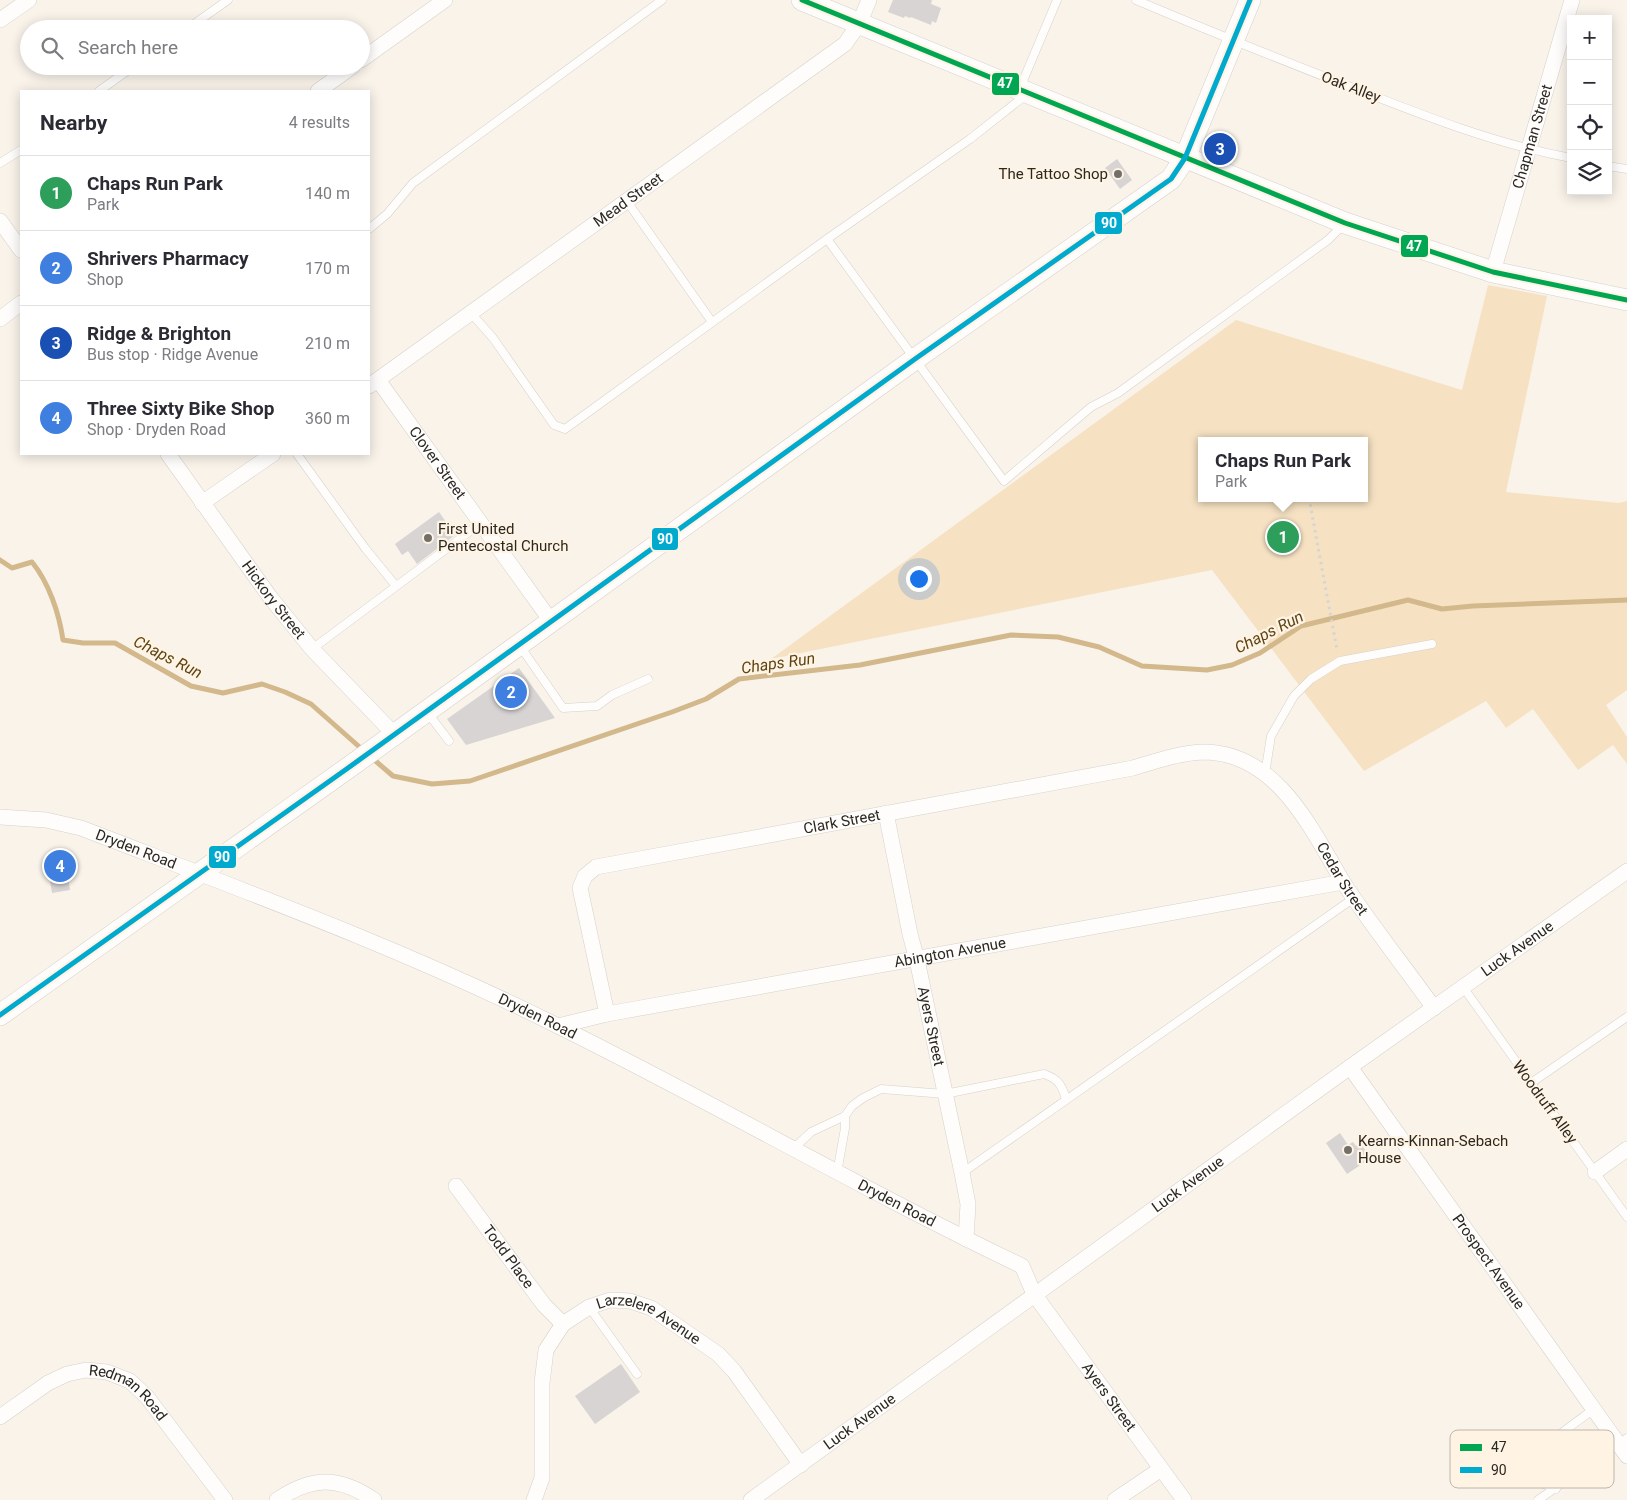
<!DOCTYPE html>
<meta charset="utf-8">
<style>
body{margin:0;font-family:Roboto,sans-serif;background:#f2f2f3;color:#2b2b33}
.controls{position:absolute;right:15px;top:15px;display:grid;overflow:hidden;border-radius:0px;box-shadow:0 2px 12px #0003}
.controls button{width:45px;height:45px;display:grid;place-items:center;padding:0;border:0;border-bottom:1px solid #e1e1e2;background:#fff;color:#2b2b33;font:25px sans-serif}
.you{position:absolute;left:918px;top:578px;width:18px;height:18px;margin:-12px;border:4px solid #fff;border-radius:50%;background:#1a73e8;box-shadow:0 0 0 8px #1a73e833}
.badge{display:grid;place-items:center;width:32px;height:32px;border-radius:50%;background:#0f766e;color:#fff;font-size:16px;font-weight:700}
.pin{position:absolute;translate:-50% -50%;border:2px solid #fff;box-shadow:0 1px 5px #0006}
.popup{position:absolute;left:1198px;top:437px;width:170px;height:65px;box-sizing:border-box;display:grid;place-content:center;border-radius:0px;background:#fff;filter:drop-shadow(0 1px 4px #0005);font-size:16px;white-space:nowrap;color:#7c7c81}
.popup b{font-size:19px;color:#2b2b33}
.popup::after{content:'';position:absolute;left:50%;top:100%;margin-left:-10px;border:10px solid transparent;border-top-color:#fff}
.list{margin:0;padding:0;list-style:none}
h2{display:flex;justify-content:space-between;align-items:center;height:65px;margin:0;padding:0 20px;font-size:21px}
h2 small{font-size:16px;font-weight:400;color:#7c7c81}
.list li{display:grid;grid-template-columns:32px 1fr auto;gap:15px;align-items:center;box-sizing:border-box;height:75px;padding:0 20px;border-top:1px solid #e1e1e2}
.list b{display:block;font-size:19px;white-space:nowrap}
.list p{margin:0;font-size:16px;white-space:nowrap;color:#7c7c81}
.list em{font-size:16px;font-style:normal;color:#7c7c81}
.icon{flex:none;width:28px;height:28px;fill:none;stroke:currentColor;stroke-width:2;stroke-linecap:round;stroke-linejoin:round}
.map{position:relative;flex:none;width:1627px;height:1500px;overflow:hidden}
.search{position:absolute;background:#fff;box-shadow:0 2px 12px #0003;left:20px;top:20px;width:350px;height:55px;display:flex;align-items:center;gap:12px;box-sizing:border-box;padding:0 18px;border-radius:28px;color:#7c7c81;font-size:19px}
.panel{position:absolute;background:#fff;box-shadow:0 2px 12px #0003;left:20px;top:90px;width:350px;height:365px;border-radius:0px}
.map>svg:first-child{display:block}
.green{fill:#f6e2c3;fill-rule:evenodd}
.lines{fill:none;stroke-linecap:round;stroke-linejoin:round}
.stream{stroke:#d2b88b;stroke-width:5}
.building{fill:#d7d4d3}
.lane-casing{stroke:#d6d1ca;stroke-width:9}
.street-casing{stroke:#d6d1ca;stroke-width:16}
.secondary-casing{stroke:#d6d1ca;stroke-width:22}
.path{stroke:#d6d5d2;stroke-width:3;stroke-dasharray:2.5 4;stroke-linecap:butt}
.lane{stroke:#fefdfc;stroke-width:8}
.street{stroke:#fefdfc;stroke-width:15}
.secondary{stroke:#fefdfc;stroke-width:21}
.bus-1-casing{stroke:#fff4e4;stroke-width:9}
.bus-2-casing{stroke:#fff4e4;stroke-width:9}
.bus-1{stroke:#00a651;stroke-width:5}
.bus-2{stroke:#00a9ce;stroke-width:5}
.poi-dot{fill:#736e67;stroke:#fff4e4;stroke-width:2}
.labels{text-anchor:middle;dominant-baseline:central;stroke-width:4.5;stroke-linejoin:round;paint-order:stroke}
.street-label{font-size:15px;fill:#2b2721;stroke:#fff4e4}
.poi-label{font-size:15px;fill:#2b2721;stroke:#fff4e4;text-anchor:start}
.water-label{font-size:16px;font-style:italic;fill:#5e4415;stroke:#fff4e4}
.key{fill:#fff4e4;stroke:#bfb6aa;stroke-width:1}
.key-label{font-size:14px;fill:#2b2721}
.line-badge{stroke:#fff4e4;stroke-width:2}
.badge-label{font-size:14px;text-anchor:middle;font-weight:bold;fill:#fff}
</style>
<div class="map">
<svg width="1627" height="1500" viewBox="0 0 1627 1500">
<rect width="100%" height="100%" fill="#f9f3ea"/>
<path class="green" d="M 1488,285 L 1547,296 L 1506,492 L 1619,503 L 1627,501 L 1627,690 L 1606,705 L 1627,737 L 1627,764 L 1613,745 L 1578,770 L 1533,709 L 1506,728 L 1486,701 L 1364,771 L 1212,570 L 771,659 L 1236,320 L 1462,390 ZM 1202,441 L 1364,441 L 1364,498 L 1202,498 Z"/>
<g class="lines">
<g class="stream">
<path d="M 0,560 L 12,568 L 32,562 C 49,583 59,613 63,640 L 83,643 L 115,643 L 191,686 L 223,693 L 262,684 L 285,692 L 311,704 L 364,751"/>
<path d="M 372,758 L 393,776 L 432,784 L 470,781 L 672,712 L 706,699 L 739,679 L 860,665 L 1011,635 L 1058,637 L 1099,647 L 1142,666 L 1207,670 L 1232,665 L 1260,653 L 1301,626 L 1408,600 L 1442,609 L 1473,606 L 1627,600"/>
</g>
</g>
<g class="building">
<path d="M 893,0 L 932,0 L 931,4 L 941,8 L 936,23 L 932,21 L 931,25 L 911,17 L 910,18 L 905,16 L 904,18 L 888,12 Z"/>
<path d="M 1117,159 L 1132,180 L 1120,189 L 1105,168 Z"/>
<path d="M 439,512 L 455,535 L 417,564 L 408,551 L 402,555 L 395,544 Z"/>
<path d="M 519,668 L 555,718 L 466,745 L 447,719 Z"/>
<path d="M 69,853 L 73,876 L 68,876 L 70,890 L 52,893 L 46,857 Z"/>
<path d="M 1340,1133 L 1348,1145 L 1353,1142 L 1356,1146 L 1360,1143 L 1371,1158 L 1347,1174 L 1326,1143 Z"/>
<path d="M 621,1364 L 640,1392 L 595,1424 L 575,1396 Z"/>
</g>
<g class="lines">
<g class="lane-casing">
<g id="lane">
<path d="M 1136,0 C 1207,30 1279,59 1351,87 C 1422,115 1495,144 1571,158"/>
<path d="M 187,29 L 228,0"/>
<path d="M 1020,88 L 1057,0"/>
<path d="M 99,91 L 134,66"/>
<path d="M 0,163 L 21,150"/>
<path d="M 1608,166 L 1627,169"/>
<path d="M 626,200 L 712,322"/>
<path d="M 369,229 L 387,214 L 413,183 L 662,0"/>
<path d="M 827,239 L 1004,481 L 1091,407 L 1118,393 L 1328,240 L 1343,225"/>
<path d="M 470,312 L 493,338 L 554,425 L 565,429 L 827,239 L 970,139 L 1026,95"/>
<path d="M 297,454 L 365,548 L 396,586"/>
<path d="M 520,646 L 563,708 L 597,706 L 612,695 L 648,679"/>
<path d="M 312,649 L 481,523"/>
<path d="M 427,712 L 449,741"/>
<path d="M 1265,774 L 1271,736 L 1294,696 L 1311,679 L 1340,661 L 1432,644"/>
<path d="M 1463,987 L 1627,1217"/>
<path d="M 1531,1083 L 1627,1017"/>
<path d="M 793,1149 L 811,1132 L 845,1116 L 852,1106 L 863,1098 L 881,1089 L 945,1094 L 1044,1074 C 1059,1079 1062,1086 1066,1099"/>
<path d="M 837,1173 L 845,1128 L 845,1116"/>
<path d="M 962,1173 L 1354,898"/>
<path d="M 589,1307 L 637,1374"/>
<path d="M 1556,1489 C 1547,1485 1534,1482 1531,1472 C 1525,1455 1580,1420 1594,1409"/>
<path d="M 1538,1500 L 1627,1438"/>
</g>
</g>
<g class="street-casing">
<g id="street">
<path d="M 0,20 L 29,0"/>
<path d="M 361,60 L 445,0"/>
<path d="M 318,91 L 353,66"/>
<path d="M 0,221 L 21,250"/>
<path id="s1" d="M 1493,272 L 1572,0"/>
<path d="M 0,319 L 21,303"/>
<path id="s2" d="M 378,380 L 551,621"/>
<path id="s3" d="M 369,386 L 845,44 L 859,24 L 869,0"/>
<path id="s4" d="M 168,454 L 270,597 L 312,649 L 394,734"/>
<path d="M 202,503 L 273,454"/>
<path id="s5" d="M 886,813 L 910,934 L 917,960 L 962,1173 L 968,1204 L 966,1239"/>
<path id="s6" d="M 0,817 L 46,820 L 81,828 C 242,890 404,949 558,1026 C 714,1103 865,1191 1022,1266 L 1034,1294 L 1184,1500"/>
<path id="s7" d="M 607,1014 L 580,888 L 585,876 L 596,867 L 1133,768 C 1156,761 1179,753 1203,752 C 1277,752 1311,829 1343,882 C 1371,925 1404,966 1434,1008"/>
<path id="s8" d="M 558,1026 L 607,1014 L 1343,882"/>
<path id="s9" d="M 1350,1067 L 1627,1456"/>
<path d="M 1595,1172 L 1627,1149"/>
<path id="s10" d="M 456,1186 L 544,1305 L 563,1324"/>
<path id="s11" d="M 0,1417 L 48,1383 L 67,1374 L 86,1370 L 107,1372 L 130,1381 L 147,1397 L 225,1500"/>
<path d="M 277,1500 C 312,1476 339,1476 374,1500"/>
<path id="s12" d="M 534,1500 L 542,1478 L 542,1383 L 546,1350 L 563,1324 L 589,1307 L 610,1300 L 630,1301 L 651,1308 L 718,1354 L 734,1371 L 801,1465"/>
<path id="s13" d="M 751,1500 L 1350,1067 L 1627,871"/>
<path d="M 1115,1500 L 1161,1469"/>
</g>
</g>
<g class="secondary-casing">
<g id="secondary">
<path d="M 802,0 L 1345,223 L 1493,272 L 1627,300"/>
<path d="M 0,1015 L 348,768 L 915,359 L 1171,179 L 1185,158 L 1250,0"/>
</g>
</g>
<path class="path" d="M 1309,498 L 1337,650"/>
<use href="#lane" class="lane"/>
<use href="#street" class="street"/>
<use href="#secondary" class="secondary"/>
<g class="bus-1-casing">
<path id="bus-1" d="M 802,0 L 1345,223 L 1493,272 L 1627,300"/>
</g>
<g class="bus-2-casing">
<path id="bus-2" d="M 0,1015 L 348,768 L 915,359 L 1171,179 L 1185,158 L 1250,0"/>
</g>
<use href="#bus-1" class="bus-1"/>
<use href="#bus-2" class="bus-2"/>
</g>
<g class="poi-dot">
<circle cx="1118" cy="174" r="5"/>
<circle cx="428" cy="538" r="5"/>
<circle cx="1348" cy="1150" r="5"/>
</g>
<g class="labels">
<g class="street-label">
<text transform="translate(1351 87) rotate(21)">Oak Alley</text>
<text stroke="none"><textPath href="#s1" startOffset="141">Chapman Street</textPath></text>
<text stroke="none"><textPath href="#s3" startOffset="319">Mead Street</textPath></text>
<text stroke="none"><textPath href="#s2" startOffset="102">Clover Street</textPath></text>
<text stroke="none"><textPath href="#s4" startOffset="180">Hickory Street</textPath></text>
<text stroke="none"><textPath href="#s7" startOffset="406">Clark Street</textPath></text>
<text stroke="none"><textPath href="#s6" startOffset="141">Dryden Road</textPath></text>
<text stroke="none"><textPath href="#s7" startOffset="972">Cedar Street</textPath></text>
<text stroke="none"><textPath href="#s13" startOffset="944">Luck Avenue</textPath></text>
<text stroke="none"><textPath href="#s8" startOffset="399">Abington Avenue</textPath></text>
<text stroke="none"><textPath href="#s6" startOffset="576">Dryden Road</textPath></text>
<text stroke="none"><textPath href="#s5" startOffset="218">Ayers Street</textPath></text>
<text transform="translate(1545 1102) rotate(54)">Woodruff Alley</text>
<text stroke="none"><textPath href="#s13" startOffset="539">Luck Avenue</textPath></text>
<text stroke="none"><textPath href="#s6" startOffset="981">Dryden Road</textPath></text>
<text stroke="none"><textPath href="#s10" startOffset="88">Todd Place</textPath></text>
<text stroke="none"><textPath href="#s9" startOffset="239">Prospect Avenue</textPath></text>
<text stroke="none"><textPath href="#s12" startOffset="279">Larzelere Avenue</textPath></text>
<text stroke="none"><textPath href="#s6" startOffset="1279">Ayers Street</textPath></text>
<text stroke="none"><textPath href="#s11" startOffset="149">Redman Road</textPath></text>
<text stroke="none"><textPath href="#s13" startOffset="134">Luck Avenue</textPath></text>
</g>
<g class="poi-label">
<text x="1108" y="174" text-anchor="end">The Tattoo Shop</text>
<text x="438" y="529">First United<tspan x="438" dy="17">Pentecostal Church</tspan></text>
<text x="1358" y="1141">Kearns-Kinnan-Sebach<tspan x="1358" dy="17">House</tspan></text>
</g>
<g class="water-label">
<text transform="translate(1269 632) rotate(-27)">Chaps Run</text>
<text transform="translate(168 657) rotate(27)">Chaps Run</text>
<text transform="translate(778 663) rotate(-8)">Chaps Run</text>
</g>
</g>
<rect x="1450" y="1430" width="164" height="58" rx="8" class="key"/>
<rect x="1460" y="1444" width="22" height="7" fill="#00a651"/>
<rect x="1460" y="1467" width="22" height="6" fill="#00a9ce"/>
<g class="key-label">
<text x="1491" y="1452">47</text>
<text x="1491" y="1475">90</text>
</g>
<g class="line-badge">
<rect x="991" y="72" width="29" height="24" rx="5" fill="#00a651"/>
<rect x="1094" y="211" width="29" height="24" rx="5" fill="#00a9ce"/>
<rect x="1400" y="234" width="29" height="24" rx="5" fill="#00a651"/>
<rect x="651" y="527" width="28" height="24" rx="5" fill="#00a9ce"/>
<rect x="208" y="845" width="29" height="24" rx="5" fill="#00a9ce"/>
</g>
<g class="badge-label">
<text x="1005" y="88">47</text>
<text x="1109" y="228">90</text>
<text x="1414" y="251">47</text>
<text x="665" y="544">90</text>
<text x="222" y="862">90</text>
</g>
</svg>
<div class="controls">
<button>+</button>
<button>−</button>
<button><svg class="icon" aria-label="locate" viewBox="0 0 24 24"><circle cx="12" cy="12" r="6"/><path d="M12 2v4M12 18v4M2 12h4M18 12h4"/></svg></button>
<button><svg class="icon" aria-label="layers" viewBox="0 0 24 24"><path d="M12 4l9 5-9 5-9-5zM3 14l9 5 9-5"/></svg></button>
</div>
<div class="you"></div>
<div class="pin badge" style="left:1283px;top:537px;background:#2e9e5b">1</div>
<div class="popup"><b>Chaps Run Park</b>Park</div>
<div class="pin badge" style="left:511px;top:692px;background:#3f7fe0">2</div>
<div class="pin badge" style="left:1220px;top:149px;background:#1a4fb4">3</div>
<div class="pin badge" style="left:60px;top:866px;background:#3f7fe0">4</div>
<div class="search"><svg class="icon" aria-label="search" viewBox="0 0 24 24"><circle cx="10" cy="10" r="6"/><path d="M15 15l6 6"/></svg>Search here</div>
<section class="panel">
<h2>Nearby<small>4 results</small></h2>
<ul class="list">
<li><span class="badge" style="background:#2e9e5b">1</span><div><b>Chaps Run Park</b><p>Park</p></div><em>140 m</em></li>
<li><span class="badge" style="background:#3f7fe0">2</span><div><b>Shrivers Pharmacy</b><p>Shop</p></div><em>170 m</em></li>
<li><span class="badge" style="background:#1a4fb4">3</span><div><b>Ridge &amp; Brighton</b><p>Bus stop · Ridge Avenue</p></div><em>210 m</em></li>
<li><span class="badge" style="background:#3f7fe0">4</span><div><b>Three Sixty Bike Shop</b><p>Shop · Dryden Road</p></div><em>360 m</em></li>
</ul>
</section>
</div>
